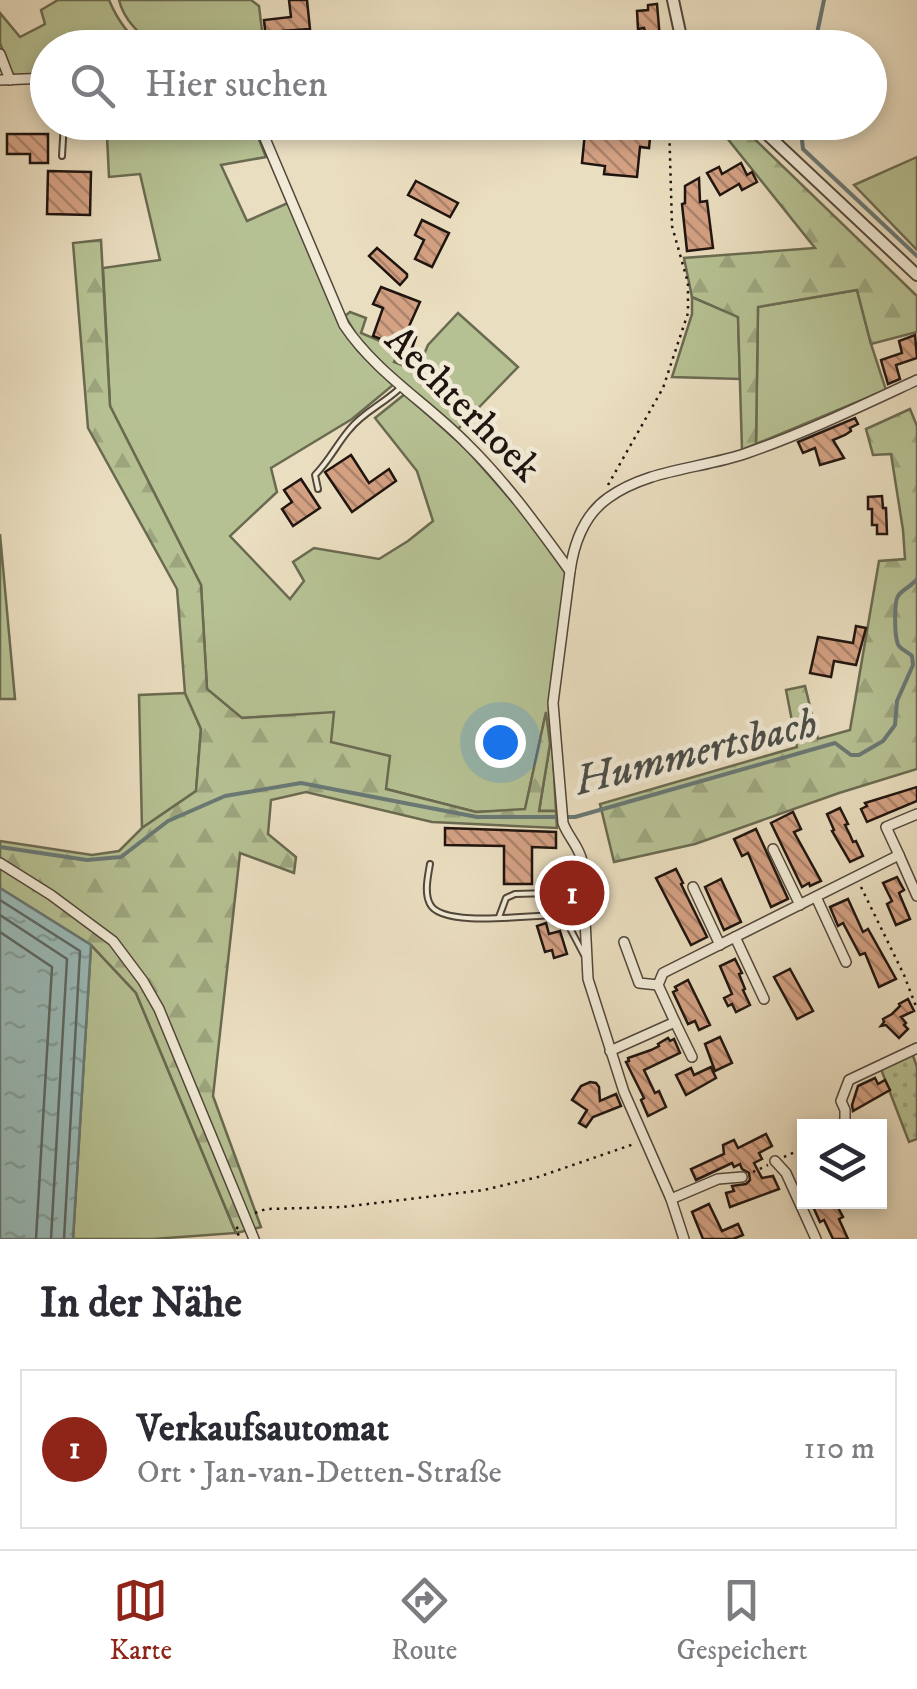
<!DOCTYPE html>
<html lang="de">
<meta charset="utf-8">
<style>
body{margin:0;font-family:"IM FELL DW Pica",serif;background:#f2f2f3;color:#2b2b33}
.controls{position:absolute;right:30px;bottom:30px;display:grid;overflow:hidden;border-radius:0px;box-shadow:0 5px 15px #0003}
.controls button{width:90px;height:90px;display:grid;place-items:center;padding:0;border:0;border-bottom:2px solid #e1e1e2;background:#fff;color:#2b2b33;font:50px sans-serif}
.you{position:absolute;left:500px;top:742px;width:35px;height:35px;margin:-25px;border:8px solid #fff;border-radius:50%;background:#1a73e8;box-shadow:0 0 0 15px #1a73e833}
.badge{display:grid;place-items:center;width:65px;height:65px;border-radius:50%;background:#8f2418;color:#fff;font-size:32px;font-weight:700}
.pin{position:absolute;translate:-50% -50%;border:5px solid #fff;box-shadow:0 2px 10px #0006}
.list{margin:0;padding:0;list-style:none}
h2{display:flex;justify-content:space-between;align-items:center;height:130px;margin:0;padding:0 40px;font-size:42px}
h2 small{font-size:32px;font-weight:400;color:#7c7c81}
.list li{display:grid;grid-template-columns:65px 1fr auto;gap:30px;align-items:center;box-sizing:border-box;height:160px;margin:0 20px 20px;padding:0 20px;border:2px solid #e1e1e2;border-radius:0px}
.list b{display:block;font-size:38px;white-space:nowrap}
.list p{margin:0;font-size:32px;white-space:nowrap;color:#7c7c81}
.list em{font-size:32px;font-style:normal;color:#7c7c81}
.icon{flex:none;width:55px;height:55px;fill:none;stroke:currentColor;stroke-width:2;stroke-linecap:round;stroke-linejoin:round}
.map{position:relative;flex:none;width:917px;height:1239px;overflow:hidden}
.search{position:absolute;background:#fff;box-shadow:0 5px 15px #0003;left:30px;right:30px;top:30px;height:110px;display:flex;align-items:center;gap:25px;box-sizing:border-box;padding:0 35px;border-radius:55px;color:#7c7c81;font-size:38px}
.sheet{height:310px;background:#fff}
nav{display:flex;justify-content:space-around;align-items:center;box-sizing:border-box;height:140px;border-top:2px solid #e1e1e2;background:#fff;font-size:28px;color:#7c7c81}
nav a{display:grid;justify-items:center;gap:5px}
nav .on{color:#8f2418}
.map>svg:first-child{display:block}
.grass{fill:#b6c193;stroke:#6a6a51;stroke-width:2.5}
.forest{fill:url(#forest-firs);stroke:#6a6a51;stroke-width:2.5}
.park{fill:url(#park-dots);stroke:#6a6a51;stroke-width:2.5}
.water{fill:url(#water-ripples);stroke:#697875;stroke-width:2.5}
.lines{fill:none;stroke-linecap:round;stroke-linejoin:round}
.shore{stroke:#5c6864;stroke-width:2.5}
.stream{stroke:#697875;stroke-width:4}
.building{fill:url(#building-back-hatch);stroke:#1f140f;stroke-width:2.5}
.service-casing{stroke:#52463b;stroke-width:8}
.minor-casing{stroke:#52463b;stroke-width:12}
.tertiary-casing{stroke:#52463b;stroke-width:14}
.path{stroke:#1f140f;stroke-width:2.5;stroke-dasharray:2.5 5;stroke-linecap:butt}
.service{stroke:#f1ead6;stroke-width:4}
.minor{stroke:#f1ead6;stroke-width:9}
.tertiary{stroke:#f1ead6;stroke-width:10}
.labels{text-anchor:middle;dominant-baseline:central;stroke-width:9;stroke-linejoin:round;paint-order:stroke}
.street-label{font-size:40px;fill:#1f140f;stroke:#f1ead6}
.water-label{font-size:42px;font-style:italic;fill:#4a4e4a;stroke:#f1ead6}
</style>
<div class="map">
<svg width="917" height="1239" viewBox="0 0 917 1239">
<defs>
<pattern id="forest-firs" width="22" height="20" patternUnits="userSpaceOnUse" patternTransform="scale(2.5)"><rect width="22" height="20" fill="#b6c193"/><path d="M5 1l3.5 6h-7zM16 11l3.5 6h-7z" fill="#9ca57e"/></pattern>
<pattern id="park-dots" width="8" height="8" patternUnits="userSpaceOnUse" patternTransform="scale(2.5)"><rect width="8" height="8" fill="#b6c193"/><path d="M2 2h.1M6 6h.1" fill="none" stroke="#9ca57e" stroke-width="1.8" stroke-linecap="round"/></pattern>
<pattern id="water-ripples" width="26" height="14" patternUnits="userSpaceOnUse" patternTransform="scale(2.5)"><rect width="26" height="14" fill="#9abbb9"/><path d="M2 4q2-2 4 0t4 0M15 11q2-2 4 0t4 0" fill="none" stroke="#84a09e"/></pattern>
<pattern id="building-back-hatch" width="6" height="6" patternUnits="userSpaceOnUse" patternTransform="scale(2.5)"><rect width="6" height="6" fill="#d4a183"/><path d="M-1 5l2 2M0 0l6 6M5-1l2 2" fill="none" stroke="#ab826a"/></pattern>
</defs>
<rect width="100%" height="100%" fill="#eadec0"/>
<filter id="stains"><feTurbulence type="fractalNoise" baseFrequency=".002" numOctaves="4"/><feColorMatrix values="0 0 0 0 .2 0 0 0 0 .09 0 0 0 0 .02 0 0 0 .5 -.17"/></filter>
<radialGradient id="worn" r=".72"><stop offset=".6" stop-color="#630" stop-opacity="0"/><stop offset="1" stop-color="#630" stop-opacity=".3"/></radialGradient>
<g class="grass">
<path d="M 58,0 L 109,0 C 117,19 128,35 144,47 L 48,48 L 47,74 L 12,76 L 0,43 L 0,13 L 20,37 L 45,24 L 41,10 Z"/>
<path d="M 119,0 L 251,0 L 259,6 L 264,47 L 156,47 C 140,34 124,21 119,0 Z"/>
<path d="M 254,127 L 266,157 L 221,165 L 247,221 L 288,203 L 341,328 L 358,351 L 393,385 L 352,419 L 271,468 L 277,492 L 230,536 L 290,599 L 304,581 L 293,562 L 314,548 L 379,559 L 408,541 L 433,521 L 417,471 L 375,418 L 405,394 L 465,448 L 527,518 L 566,574 L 550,701 L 556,811 L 539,811 L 550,744 L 545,717 L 525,810 L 476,812 L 386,789 L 330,742 L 333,713 L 241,718 L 207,689 L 201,585 L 110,406 L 103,268 L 160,260 L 140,174 L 109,177 L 107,136 Z"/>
<path d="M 917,157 L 917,250 L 854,185 Z"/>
<path d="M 857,290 L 871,344 L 886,390 L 756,444 L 758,307 Z"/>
<path d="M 692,297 L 738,316 L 740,379 L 672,377 L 692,314 Z"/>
<path d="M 350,312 L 366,318 L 361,333 L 399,349 L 394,362 L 417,371 L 428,345 L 458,313 L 518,367 L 457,430 L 365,349 L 345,316 Z"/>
<path d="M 0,534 L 15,699 L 0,699 Z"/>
<path d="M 185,693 L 201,729 L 196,791 L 142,828 L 139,695 Z"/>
<path d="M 91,945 L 136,993 L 236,1233 L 153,1239 L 73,1239 Z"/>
</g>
<g class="forest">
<path d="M 727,123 L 738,123 L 917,296 L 917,332 L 871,344 L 857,290 L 758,307 L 756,444 L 742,450 L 738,317 L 692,297 L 684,258 L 815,248 L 719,128 Z"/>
<path d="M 101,240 L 110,406 L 201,585 L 207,689 L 242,718 L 334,712 L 331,742 L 390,756 L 386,789 L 476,812 L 525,809 L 546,712 L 550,744 L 539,811 L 556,811 L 557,828 L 432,822 L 306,792 L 271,800 L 268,834 L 296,857 L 294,873 L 240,853 L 213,1096 L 261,1227 L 236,1233 L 136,993 L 91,945 L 0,888 L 0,841 L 92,855 L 119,851 L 142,828 L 196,791 L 201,729 L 185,693 L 177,589 L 88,428 L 73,243 Z"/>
<path d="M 910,409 L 917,426 L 917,769 L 839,793 L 695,844 L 614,862 L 600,804 L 797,747 L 786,690 L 805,686 L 818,739 L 850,730 L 879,561 L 905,559 L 903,530 L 891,454 L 873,455 L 866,429 Z"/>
</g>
<path class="park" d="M 912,1053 L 917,1067 L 917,1139 L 909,1142 L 881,1069 Z"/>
<path class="water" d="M 0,888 L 91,945 L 73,1239 L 0,1239 Z"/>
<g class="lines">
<g class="shore">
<path d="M 0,900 L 80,951 L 64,1239"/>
<path d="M 0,915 L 67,959 L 51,1239"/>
<path d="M 0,932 L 52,967 L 36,1239"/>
</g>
<g class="stream">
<path d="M 814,48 L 824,0"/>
<path d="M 800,122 L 803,149 L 917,256"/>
<path d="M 0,847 L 87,860 L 121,857 L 168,821 L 225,796 L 301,783 L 477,817 L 575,817 L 835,743 L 851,755 L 859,755 L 883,741 L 895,725 L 897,701 L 913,665 L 912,656 C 908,652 902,650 899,646 C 894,639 894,602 898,596 C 903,589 912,586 917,579"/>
</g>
</g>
<g class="building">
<path d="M 289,0 L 307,0 L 310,29 L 282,31 L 284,48 L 267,48 L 264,20 L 291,17 Z"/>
<path d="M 657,4 L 660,39 L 647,40 L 644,28 L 638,29 L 637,11 L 648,10 L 648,5 Z"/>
<path d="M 586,122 L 651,128 L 649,148 L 640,147 L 637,177 L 604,174 L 605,166 L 582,163 Z"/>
<path d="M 7,134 L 48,134 L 48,163 L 30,163 L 30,154 L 7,154 Z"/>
<path d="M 741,163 L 747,175 L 752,172 L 757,182 L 742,190 L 739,184 L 720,195 L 707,173 L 719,167 L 722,174 Z"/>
<path d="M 48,171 L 91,172 L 90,215 L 47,214 Z"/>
<path d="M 699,178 L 700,202 L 707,201 L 713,248 L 687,251 L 682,204 L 685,203 L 685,186 Z"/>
<path d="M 416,181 L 458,203 L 450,217 L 408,195 Z"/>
<path d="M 422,220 L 449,233 L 432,267 L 415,259 L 424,240 L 415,235 Z"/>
<path d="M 377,248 L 407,274 L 407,277 L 400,285 L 369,256 Z"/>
<path d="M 381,287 L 420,302 L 406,333 L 416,337 L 411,351 L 373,336 L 383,308 L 373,304 Z"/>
<path d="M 915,335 L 917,358 L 896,365 L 900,379 L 888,384 L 881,360 L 902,353 L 899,341 Z"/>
<path d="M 855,418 L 858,424 L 850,428 L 851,431 L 845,435 L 833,440 L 844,458 L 820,465 L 815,448 L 803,453 L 798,442 Z"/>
<path d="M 351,455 L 369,483 L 389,469 L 396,481 L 352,512 L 325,472 Z"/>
<path d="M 301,479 L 320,508 L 293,526 L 282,509 L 292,502 L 284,490 Z"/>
<path d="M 882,496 L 883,508 L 886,508 L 887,534 L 877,534 L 877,525 L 872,525 L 872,509 L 868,509 L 868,497 Z"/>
<path d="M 856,626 L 866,628 L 856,665 L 834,661 L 831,677 L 810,673 L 818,637 L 853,643 Z"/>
<path d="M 917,787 L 917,801 L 867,822 L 861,809 L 867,806 L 865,803 Z"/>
<path d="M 840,808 L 848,824 L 845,825 L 850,835 L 853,842 L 856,841 L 863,856 L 850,862 L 832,831 L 834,830 L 827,814 Z"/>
<path d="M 793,812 L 801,829 L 794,832 L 821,881 L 810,886 L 809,883 L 802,887 L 771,823 Z"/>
<path d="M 445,828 L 556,832 L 556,848 L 532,847 L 532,884 L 504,884 L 504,846 L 445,845 Z"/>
<path d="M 756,829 L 788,899 L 771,907 L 748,853 L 742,856 L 734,839 Z"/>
<path d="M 676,869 L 683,883 L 681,884 L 707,937 L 691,945 L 656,878 Z"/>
<path d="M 897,877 L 904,890 L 899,893 L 910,919 L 896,925 L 887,904 L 892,901 L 883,883 Z"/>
<path d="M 721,879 L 741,922 L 724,930 L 705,887 Z"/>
<path d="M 848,899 L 863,932 L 868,929 L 896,979 L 879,987 L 865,953 L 860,955 L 843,923 L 838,926 L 830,907 Z"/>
<path d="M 546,923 L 549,934 L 560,931 L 567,954 L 554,958 L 552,950 L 545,952 L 537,926 Z"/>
<path d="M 735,959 L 742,973 L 739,974 L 745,989 L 743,990 L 750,1005 L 736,1012 L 732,1004 L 728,1006 L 724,998 L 732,994 L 720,966 Z"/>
<path d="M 790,969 L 813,1011 L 797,1019 L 774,977 Z"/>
<path d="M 688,980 L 710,1025 L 699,1030 L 695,1021 L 688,1024 L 673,992 L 677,990 L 675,987 Z"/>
<path d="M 908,999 L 914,1011 L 901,1017 L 906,1023 L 904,1025 L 908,1029 L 899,1038 L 886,1025 L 881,1026 L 884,1022 L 883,1019 L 892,1014 L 900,1006 L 899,1004 Z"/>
<path d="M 720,1037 L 732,1063 L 715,1071 L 705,1044 Z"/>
<path d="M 668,1038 L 670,1041 L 674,1039 L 680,1053 L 644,1070 L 655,1093 L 659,1091 L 666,1107 L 648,1116 L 641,1100 L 644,1098 L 626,1062 L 629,1061 L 628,1058 L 651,1050 L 659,1046 L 658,1044 Z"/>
<path d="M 711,1067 L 716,1078 L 686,1095 L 676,1075 L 691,1068 L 694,1075 Z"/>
<path d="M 875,1078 L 878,1084 L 885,1080 L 890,1090 L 853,1111 L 852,1105 L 858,1086 Z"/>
<path d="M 590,1082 L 596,1083 L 599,1087 L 600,1101 L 616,1094 L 621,1106 L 593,1117 L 586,1127 L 579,1123 L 587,1110 L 572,1100 L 581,1086 Z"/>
<path d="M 766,1134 L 772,1146 L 759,1153 L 762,1159 L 754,1163 L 762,1178 L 773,1176 L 779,1189 L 730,1207 L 726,1193 L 734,1191 L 732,1186 L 746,1184 L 750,1180 L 749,1173 L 742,1169 L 740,1164 L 734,1167 L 732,1163 L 696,1180 L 691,1169 L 724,1154 L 723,1145 L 734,1140 L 738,1148 Z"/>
<path d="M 811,1202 L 835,1202 L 843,1217 L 839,1219 L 848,1239 L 833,1239 L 824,1220 L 820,1222 Z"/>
<path d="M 709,1204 L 722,1231 L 738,1224 L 743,1235 L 733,1239 L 703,1239 L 692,1212 Z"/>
</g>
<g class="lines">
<g class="service-casing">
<g id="service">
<path d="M 62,156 L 64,122"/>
<path d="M 318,489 L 315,475 C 329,461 337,444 349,430 C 362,413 383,404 399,389"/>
<path d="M 430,864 C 428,876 424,893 430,904 C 442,929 537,914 563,915 L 584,955"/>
<path d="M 499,917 L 506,898 L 515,894 L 550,893 L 560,901 L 563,913"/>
</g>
</g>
<g class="minor-casing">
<g id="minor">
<path d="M 0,54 L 10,80"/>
<path d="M 0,80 L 48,78"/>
<path d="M 258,122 L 344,325 C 376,373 427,403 467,444 C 506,482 538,527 570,571 L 553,703 L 563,823 C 568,837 579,846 582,861 L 588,979 L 624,1092 L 671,1199 L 684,1239"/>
<path d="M 570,571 C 574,543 584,515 608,498 C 648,469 701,469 747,453 C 805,433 861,406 917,380"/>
<path d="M 773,849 L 800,905"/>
<path d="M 899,855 L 917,896"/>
<path d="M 0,863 L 51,895 L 113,941 L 143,981 L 159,1009 L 254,1239"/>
<path d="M 693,887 L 720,945"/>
<path d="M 816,897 L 846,962"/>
<path d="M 735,937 L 764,999"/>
<path d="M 624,942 L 639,983 L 658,985"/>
<path d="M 675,1022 L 692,1057"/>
<path d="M 610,1051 L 675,1022 L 658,985 L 663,973 L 899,855 L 886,827 L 917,814"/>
<path d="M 845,1126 L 845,1110 L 841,1101 L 849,1080 L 917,1048"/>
<path d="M 775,1161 L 786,1173 L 816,1239"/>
<path d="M 671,1199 L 718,1179 L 742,1177"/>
</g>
</g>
<g class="tertiary-casing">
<g id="tertiary">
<path d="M 673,0 L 681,37 L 686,48"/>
<path d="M 754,122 L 917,275"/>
</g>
</g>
<g class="path">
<path d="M 608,485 L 663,388 L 688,313 L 688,283 L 672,226 L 669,122"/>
<path d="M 861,887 L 904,975 L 917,1009"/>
<path d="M 784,1157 L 804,1148"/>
<path d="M 753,1172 L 768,1165"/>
<path d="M 255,1213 L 266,1209 L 343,1207 L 484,1190 L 538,1177 L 634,1144"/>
<path d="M 238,1227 L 236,1229 L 240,1239"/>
</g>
<use href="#service" class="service"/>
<use href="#minor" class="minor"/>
<use href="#tertiary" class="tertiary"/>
</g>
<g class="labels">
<g class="street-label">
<text transform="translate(462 405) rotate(45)">Aechterhoek</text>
</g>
<g class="water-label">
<text transform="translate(696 753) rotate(-14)">Hummertsbach</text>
</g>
</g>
<rect width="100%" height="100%" filter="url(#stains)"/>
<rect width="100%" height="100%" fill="url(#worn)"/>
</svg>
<div class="controls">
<button><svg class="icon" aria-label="layers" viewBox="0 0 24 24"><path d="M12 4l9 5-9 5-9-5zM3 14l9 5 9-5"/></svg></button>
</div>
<div class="you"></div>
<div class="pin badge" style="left:572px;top:893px">1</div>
<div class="search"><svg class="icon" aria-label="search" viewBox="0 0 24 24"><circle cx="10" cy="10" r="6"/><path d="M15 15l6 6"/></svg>Hier suchen</div>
</div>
<section class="sheet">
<h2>In der Nähe<small></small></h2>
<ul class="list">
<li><span class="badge">1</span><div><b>Verkaufsautomat</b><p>Ort · Jan-van-Detten-Straße</p></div><em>110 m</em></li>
</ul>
</section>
<nav>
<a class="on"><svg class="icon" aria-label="map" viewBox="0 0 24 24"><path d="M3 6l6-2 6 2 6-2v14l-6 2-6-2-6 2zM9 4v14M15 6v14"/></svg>Karte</a>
<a><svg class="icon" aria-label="directions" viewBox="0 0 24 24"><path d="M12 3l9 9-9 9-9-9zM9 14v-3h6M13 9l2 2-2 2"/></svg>Route</a>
<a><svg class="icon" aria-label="saved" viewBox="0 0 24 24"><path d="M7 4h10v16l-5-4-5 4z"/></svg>Gespeichert</a>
</nav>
